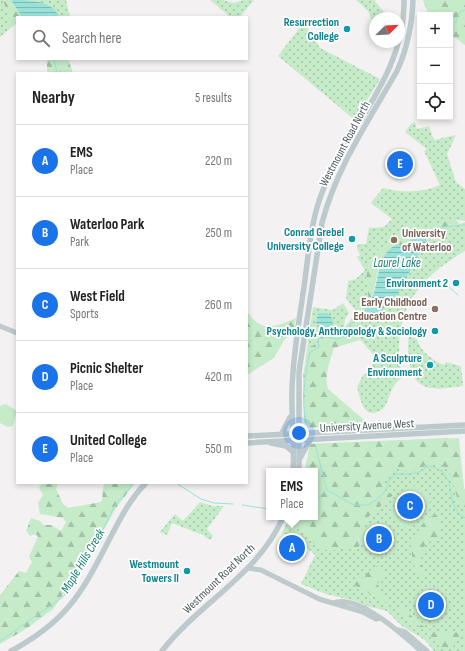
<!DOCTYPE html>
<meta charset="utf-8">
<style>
body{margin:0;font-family:"Sofia Sans Condensed",sans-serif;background:#f6f6f6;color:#222}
.controls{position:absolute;right:12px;top:12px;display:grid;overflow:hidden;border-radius:0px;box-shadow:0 2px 6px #0003}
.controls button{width:36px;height:36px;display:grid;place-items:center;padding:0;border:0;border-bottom:1px solid #e0e0e0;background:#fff;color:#222;font:20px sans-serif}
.compass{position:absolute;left:369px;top:12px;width:36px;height:36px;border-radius:50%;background:#fff;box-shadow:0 2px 6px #0003;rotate:66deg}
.you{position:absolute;left:299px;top:433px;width:14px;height:14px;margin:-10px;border:3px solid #fff;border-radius:50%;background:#1a73e8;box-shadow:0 0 0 6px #1a73e833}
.badge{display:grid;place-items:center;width:26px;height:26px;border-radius:50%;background:#1a73e8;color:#fff;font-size:13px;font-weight:700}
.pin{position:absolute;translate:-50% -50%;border:2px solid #fff;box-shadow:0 1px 4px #0006}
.popup{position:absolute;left:266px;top:468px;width:52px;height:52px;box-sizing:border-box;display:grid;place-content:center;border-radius:0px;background:#fff;filter:drop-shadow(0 1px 3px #0005);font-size:13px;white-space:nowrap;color:#767676}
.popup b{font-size:15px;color:#222}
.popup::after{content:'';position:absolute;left:50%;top:100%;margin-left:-8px;border:8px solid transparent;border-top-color:#fff}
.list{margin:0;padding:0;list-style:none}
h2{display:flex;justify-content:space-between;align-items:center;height:52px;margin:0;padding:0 16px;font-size:17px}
h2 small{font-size:13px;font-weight:400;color:#767676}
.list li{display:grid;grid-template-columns:26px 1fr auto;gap:12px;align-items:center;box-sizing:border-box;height:72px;padding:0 16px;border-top:1px solid #e0e0e0}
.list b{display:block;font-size:15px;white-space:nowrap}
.list p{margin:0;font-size:13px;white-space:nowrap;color:#767676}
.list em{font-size:13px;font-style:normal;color:#767676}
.icon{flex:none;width:22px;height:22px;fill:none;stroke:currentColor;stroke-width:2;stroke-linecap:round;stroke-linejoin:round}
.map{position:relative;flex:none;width:465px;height:651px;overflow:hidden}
.search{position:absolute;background:#fff;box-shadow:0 2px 6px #0003;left:16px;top:16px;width:232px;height:44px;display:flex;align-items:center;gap:10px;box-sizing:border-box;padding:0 14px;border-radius:0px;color:#767676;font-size:15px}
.panel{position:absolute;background:#fff;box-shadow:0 2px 6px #0003;left:16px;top:72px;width:232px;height:412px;border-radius:0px}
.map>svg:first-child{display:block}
.grass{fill:url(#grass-dots)}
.forest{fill:url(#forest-firs)}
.garden{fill:#c6ebc8}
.water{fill:url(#water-rules)}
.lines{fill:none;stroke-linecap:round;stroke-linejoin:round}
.stream{stroke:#98e2da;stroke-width:1}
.tertiary{stroke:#bfcacc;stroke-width:5}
.secondary{stroke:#bccacd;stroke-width:5.5}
.culture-dot{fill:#0f9aa8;stroke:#fff;stroke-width:1.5}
.education-dot{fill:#8d6e63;stroke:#fff;stroke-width:1.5}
.labels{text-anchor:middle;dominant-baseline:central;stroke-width:3.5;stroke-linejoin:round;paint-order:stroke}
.culture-label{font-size:12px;font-weight:bold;fill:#0d838f;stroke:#fff;text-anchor:end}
.street-label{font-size:12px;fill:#4b5a5c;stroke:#fff}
.education-label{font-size:12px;font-weight:bold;fill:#785e54;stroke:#fff;text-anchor:start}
.water-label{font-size:13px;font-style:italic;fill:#1b8075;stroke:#fff}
</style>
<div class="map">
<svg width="465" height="651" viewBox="0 0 465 651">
<defs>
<pattern id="grass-dots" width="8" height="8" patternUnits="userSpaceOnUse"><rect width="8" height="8" fill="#c6ebc8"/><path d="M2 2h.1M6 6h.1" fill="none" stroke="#a3c1a6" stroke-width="1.8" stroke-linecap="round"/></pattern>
<pattern id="forest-firs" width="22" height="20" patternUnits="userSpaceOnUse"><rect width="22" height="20" fill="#c6ebc8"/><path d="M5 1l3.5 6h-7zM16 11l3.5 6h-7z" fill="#a3c1a6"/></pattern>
<pattern id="water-rules" width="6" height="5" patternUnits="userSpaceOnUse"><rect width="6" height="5" fill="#98e2da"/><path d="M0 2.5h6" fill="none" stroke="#7ebab4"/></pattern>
</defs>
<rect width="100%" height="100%" fill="#f3f1f2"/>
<g class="grass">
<path d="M 0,0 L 66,0 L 70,17 L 17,17 L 17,23 L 0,37 Z"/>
<path d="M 210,0 L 223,0 L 234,3 L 243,0 L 254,0 L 240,17 L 230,17 Z"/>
<path d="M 356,0 L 374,0 L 384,12 L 399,18 L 375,18 L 375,27 L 368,11 Z"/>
<path d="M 304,22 L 320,48 L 380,79 L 355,120 L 278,56 Z"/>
<path d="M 415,122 L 417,129 L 429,126 L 434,140 L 456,135 L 447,154 L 456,182 L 465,189 L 465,221 C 445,218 444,222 426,230 L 409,223 L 394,241 L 378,250 L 369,265 L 366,277 L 369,302 L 356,311 L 346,298 L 348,281 L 356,279 L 365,270 L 357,257 L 360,255 L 357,248 L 358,244 L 366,244 L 369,228 L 384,227 L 392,219 L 371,203 L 383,188 C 402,193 421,193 440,185 L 424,151 L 427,149 L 405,132 L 411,124 Z"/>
<path d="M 461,224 L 465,225 L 465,251 C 412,282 391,316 402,378 C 391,384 391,394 386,404 C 384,408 382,411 377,412 C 363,418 360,397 357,387 L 363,375 L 367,373 L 375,360 L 372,353 L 349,327 L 351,322 L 355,320 L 363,311 L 371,314 L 378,314 C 401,291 417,263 429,232 L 443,227 Z"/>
<path d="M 343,303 L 349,313 L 345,319 L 344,327 L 329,338 L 307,348 L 313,307 L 333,310 Z"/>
<path d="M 409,336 L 417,339 C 420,351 434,362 445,365 L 445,362 L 461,366 L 463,386 C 451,387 434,392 422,385 C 407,377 407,350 409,336 Z"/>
<path d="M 449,438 L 462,487 L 465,489 L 465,651 L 434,651 L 425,640 L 402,626 L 387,611 L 366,606 L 356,601 L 326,594 L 301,584 L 315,555 L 304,545 L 282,533 L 290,517 L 315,517 L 315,471 L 305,471 L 310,444 Z"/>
<path d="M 200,502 L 213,506 L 224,506 L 207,529 L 213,536 L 210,540 L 203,535 L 172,523 L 167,535 L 160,532 L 175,514 L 183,521 Z"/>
</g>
<g class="forest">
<path d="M 3,0 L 11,0 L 22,17 L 17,17 L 17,23 L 9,28 L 10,20 Z"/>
<path d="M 423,0 L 465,0 L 465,45 L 450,34 L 450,15 L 429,15 Z"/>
<path d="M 47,59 L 68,59 L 73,73 L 47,73 Z"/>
<path d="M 455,219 L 460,224 L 465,222 L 465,225 C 451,223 434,234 425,231 L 414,237 L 404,246 C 376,245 378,284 370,304 C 368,310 361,311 359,318 L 351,322 L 349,327 L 360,340 L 334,348 C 330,361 324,376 328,389 L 370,425 L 309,428 L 304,422 L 303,378 L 307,348 L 329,338 L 347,325 L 358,309 L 366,306 L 369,303 L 366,277 L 369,265 L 378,250 L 394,241 L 409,223 L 426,230 L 438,223 Z"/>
<path d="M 247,311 C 262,334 274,327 296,318 L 293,333 L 285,339 L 274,358 L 247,375 Z"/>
<path d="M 459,438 C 461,463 465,486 465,511 C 454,500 456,483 448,471 C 434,453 422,472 409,471 C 405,471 400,469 397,468 L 388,472 L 384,483 L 384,489 L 393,495 L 367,518 L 365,523 L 364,530 L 369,535 L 366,540 L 357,548 C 344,546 333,554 320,548 C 311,544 309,530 295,525 L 295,517 L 315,517 L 315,471 L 305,471 L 310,444 Z"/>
<path d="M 42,483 L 58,483 L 56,489 L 63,504 L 68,508 L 101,502 C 104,496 101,489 105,483 L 135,483 L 116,508 L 87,560 L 53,609 L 26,629 L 0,644 L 0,595 L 19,571 L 26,573 L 32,562 L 29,557 L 38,536 L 34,534 L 30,536 L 26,531 L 31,518 L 40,521 L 43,525 L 51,525 L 61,531 L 66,522 L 63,518 L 40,514 L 38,503 L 43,495 L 39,488 Z"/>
<path d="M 436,514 C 445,519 440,530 438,538 L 426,543 L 419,557 L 424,574 L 418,576 L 413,563 L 411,544 L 425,520 Z"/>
<path d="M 377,566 L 384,575 L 377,585 C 379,593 385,597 388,604 L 349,582 C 362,583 367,570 377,566 Z"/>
<path d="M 393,608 L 404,608 C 417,622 427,634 447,633 C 452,633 457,632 463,632 L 465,637 L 463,635 C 454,640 456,651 443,650 L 419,626 Z"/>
</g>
<g class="garden">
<path d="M 6,404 L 17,411 L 13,426 L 8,427 L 0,423 L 0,406 Z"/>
<path d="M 413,485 L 431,501 L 407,528 L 389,512 Z"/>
</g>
<g class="water">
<path d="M 11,0 C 28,0 53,0 59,17 L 22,17 Z"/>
<path d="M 425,231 L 429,232 L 426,241 L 399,292 L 378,314 L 371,314 L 363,311 C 383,294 371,258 396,245 L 404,246 L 414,237 Z"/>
<path d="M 318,313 L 327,313 L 332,318 L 333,325 L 327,328 L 320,324 L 316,324 Z"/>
</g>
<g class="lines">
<g class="stream">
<path d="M 456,23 C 457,16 458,11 465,10"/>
<path d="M 54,59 L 57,73"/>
<path d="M 429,233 L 443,227 L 465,225"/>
<path d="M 441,283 L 448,286 L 458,295"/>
<path d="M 325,336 L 329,328"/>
<path d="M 306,423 C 301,400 305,375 310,352 L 319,347 L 318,340 L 322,336 L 337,339 L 342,337 C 350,323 344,328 359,318 L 360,313 L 365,310"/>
<path d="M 316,448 L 327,490 L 354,505 L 369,505 L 382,495 L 387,488 L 390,478 L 396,474 L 410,474 L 419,472 L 427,467 L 433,467 L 442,471 L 449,482 L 453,504 L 460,515 L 465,518"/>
<path d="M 176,483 L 201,499 L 214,503 L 233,504"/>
<path d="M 315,502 L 326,490"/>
<path d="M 242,505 L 269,509"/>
<path d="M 0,641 L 63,597 L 90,556 L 114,507 L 134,483"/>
</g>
<g class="tertiary">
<path d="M 0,326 L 17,333"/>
<path d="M 248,568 L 261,570 L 319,599 L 363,612 L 376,619 L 380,618"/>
<path d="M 333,603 C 358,593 403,635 421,651"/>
<path d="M 398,630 L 405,632 L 427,651"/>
</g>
<g class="secondary">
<path d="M 282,433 L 290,417"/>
<path d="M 247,436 L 465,425"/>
<path d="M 247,443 L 465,431"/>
<path d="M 271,443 L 286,446 L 293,452"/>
<path d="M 299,460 L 310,440"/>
<path d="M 293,471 C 295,444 291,417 292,389 C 293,355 299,321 304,287 C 308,258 310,229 319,201 C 342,132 406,77 404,0"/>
<path d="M 299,471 L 299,372 L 322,223 C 336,168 369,120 397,71 C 408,47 412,26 413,0"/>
<path d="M 11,651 C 65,622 81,595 108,542 C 119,521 129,500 146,483"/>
<path d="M 162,651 C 199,603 259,574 283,517"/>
</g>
</g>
<g class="culture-dot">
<circle cx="347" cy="29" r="4"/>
<circle cx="352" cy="239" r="4"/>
<circle cx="456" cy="283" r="4"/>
<circle cx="435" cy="331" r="4"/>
<circle cx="430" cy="365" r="4"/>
<circle cx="187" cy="571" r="4"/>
</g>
<g class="education-dot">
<circle cx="394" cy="240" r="4"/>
<circle cx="435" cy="309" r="4"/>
</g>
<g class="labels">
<g class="culture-label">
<text x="339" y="22">Resurrection<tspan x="339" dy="14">College</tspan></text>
<text x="344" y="232">Conrad Grebel<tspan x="344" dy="14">University College</tspan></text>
<text x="448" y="283">Environment 2</text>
<text x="427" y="331">Psychology, Anthropology &amp; Sociology</text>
<text x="422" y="358">A Sculpture<tspan x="422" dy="14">Environment</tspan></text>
<text x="179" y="564">Westmount<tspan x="179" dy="14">Towers II</tspan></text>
</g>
<g class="street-label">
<text transform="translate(345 144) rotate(-62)">Westmount Road North</text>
<text transform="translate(367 426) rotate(-3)">University Avenue West</text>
<text transform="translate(219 579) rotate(-44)">Westmount Road North</text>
</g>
<g class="education-label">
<text x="402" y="233">University<tspan x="402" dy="14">of Waterloo</tspan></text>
<text x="427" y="302" text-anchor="end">Early Childhood<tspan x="427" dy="14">Education Centre</tspan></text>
</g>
<g class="water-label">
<text x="397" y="263">Laurel Lake</text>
<text transform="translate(83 561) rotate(-59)">Maple Hills Creek</text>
</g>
</g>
</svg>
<div class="controls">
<button>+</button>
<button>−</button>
<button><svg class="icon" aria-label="locate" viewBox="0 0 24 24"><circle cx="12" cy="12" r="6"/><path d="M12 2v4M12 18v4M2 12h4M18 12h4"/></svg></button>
</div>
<svg class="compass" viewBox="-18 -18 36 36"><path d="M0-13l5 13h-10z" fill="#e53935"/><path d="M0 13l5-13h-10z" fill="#767676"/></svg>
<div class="you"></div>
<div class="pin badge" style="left:292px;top:548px">A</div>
<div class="popup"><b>EMS</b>Place</div>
<div class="pin badge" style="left:379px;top:539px">B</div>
<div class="pin badge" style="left:410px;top:506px">C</div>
<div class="pin badge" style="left:431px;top:605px">D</div>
<div class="pin badge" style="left:400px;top:164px">E</div>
<div class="search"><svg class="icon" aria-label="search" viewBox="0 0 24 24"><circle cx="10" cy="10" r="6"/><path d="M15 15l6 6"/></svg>Search here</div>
<section class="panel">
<h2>Nearby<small>5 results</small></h2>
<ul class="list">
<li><span class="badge">A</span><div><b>EMS</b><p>Place</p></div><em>220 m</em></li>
<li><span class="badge">B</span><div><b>Waterloo Park</b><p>Park</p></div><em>250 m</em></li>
<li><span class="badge">C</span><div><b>West Field</b><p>Sports</p></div><em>260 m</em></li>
<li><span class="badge">D</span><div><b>Picnic Shelter</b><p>Place</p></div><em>420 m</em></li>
<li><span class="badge">E</span><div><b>United College</b><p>Place</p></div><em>550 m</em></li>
</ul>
</section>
</div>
